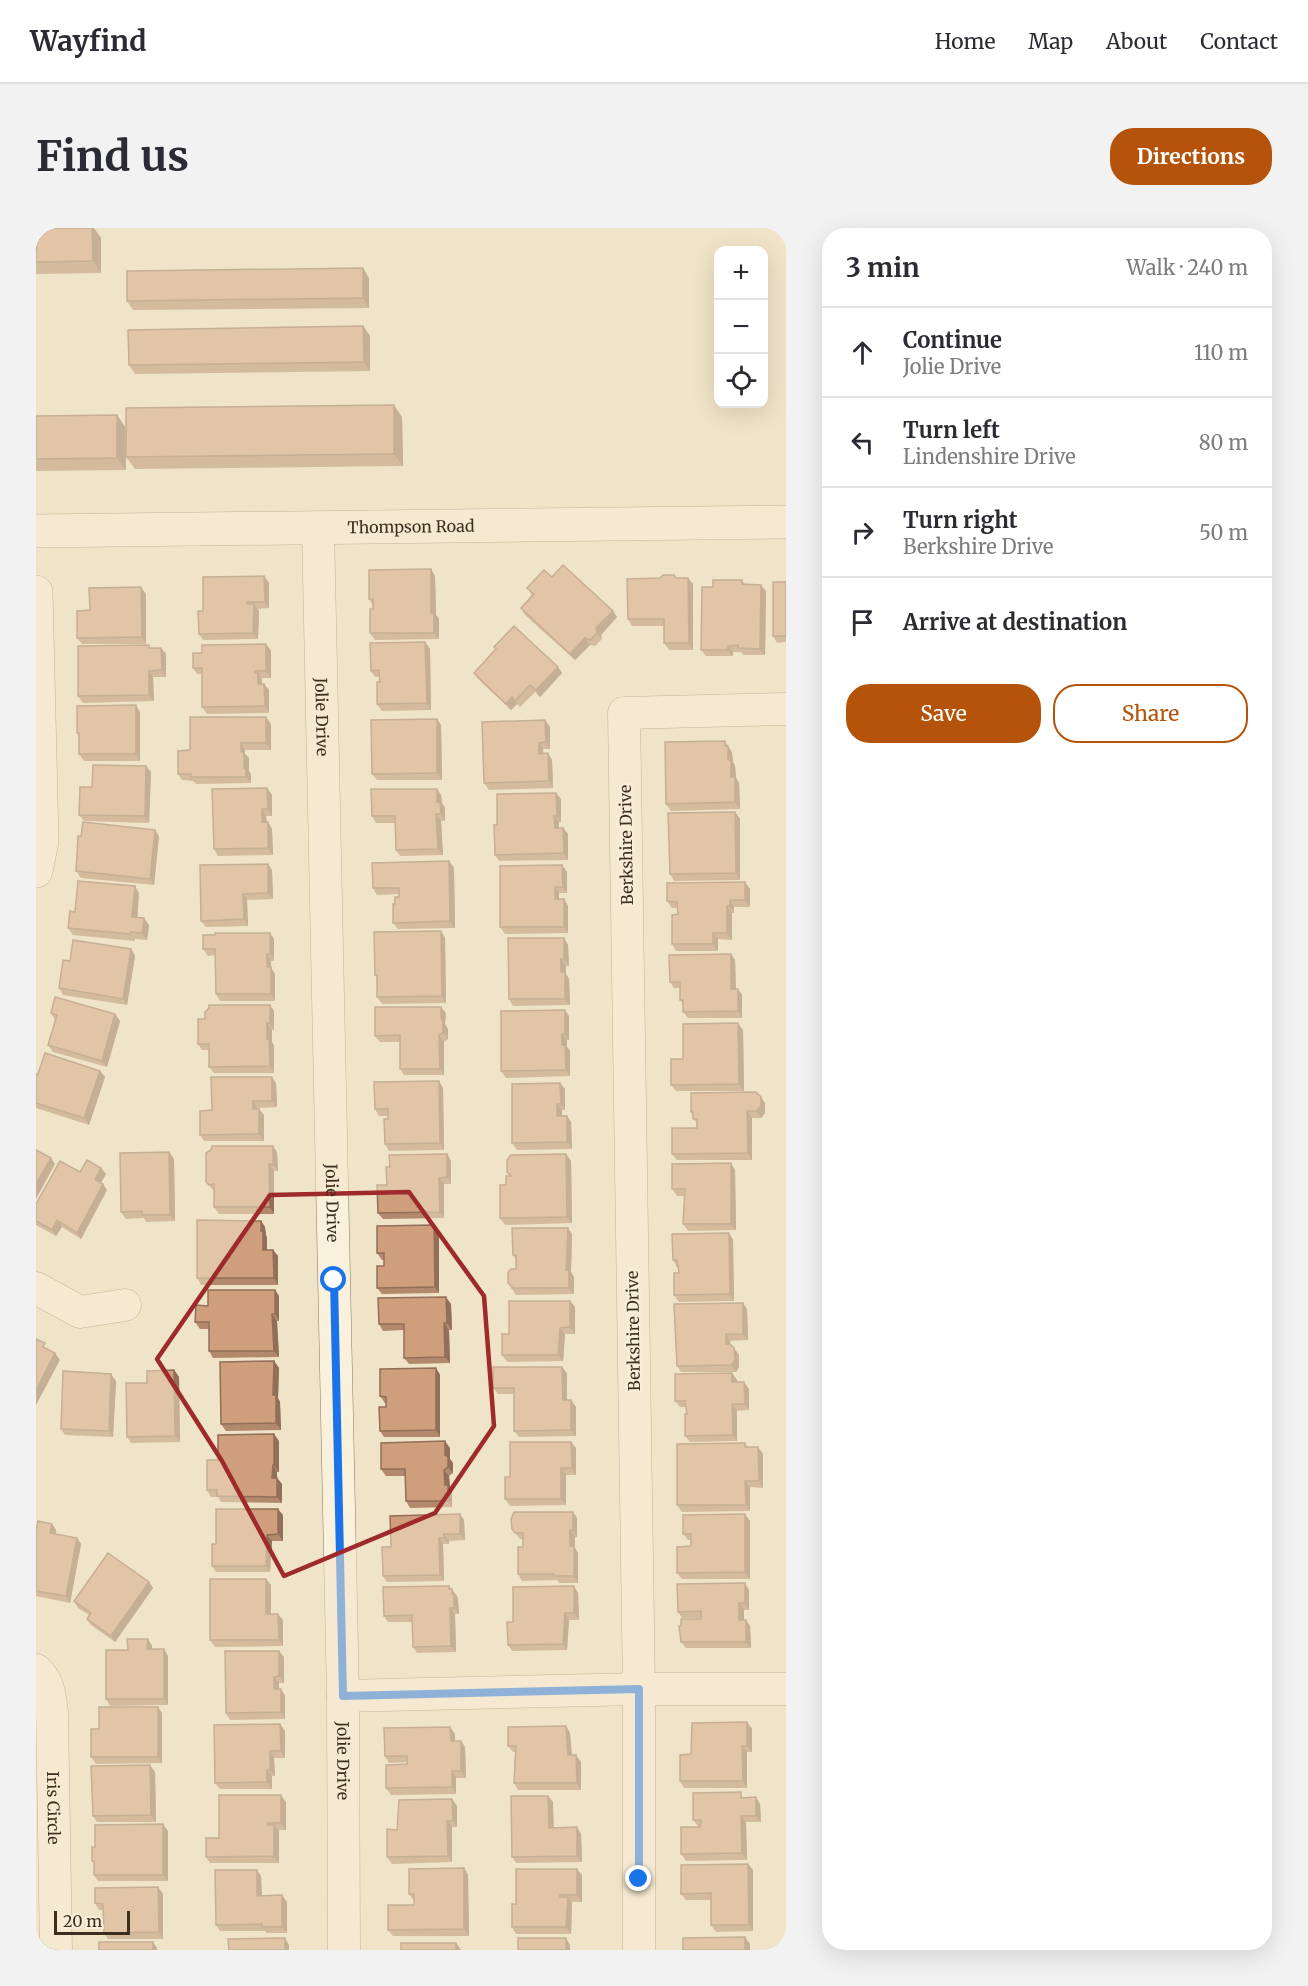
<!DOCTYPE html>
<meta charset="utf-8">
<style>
body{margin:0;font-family:Merriweather,serif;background:#f2f2f3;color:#2b2b33}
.controls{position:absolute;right:18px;top:18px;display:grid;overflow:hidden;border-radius:12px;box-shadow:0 6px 24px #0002}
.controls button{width:54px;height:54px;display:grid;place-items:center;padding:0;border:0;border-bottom:2px solid #e1e1e2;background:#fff;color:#2b2b33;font:30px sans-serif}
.scale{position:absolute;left:18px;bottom:15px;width:76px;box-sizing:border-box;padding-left:6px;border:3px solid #3d2e20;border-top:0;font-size:16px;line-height:21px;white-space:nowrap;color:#3d2e20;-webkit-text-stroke:4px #f7eed8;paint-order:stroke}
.stop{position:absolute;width:18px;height:18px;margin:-14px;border:4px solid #1a73e8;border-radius:50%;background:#fff}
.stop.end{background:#1a73e8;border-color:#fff;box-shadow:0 2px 6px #0008}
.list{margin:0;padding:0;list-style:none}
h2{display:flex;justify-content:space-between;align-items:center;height:78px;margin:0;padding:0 24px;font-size:26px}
h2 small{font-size:20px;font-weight:400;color:#7c7c81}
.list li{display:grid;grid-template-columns:39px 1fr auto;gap:18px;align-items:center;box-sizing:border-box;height:90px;padding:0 24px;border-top:2px solid #e1e1e2}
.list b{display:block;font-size:22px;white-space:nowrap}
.list p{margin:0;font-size:20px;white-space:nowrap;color:#7c7c81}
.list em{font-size:20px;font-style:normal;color:#7c7c81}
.actions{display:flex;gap:12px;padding:18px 24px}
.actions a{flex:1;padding:14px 0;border:2px solid #b45309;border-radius:24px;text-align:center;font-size:21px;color:#b45309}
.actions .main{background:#b45309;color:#fff}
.icon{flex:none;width:33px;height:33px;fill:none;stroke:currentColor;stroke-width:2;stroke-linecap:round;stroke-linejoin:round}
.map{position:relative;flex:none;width:750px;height:1722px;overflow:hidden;border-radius:24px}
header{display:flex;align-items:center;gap:36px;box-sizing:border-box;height:84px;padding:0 30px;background:#fff;border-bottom:2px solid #e1e1e2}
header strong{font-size:28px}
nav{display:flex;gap:33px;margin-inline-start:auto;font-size:21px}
.intro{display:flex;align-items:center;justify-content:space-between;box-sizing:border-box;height:144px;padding:0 36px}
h1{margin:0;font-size:42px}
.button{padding:15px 27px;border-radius:24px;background:#b45309;color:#fff;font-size:21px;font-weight:700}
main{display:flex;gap:36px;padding:0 36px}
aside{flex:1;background:#fff;border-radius:24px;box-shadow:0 6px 24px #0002}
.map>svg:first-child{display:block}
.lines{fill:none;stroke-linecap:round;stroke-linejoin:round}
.minor-casing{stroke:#8d765c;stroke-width:33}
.tertiary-casing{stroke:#8d765c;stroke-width:34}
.minor{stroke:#faf1dc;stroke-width:32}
.tertiary{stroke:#faf1dc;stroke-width:33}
.wall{fill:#b2896c}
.shaded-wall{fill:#916f58}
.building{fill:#cf9f7d;stroke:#916f58;stroke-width:1.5}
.route{stroke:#1a73e8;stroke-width:8}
.marked{fill:none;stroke:#9e2a2b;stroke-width:4.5;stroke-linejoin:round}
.labels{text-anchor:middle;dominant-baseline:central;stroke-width:5;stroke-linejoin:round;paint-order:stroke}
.street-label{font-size:16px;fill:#3d2e20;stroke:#f7eed8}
</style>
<header>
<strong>Wayfind</strong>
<nav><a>Home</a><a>Map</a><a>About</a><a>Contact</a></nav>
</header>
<div class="intro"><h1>Find us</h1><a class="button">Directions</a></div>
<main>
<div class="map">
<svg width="750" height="1722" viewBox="0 0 750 1722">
<rect width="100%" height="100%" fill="#f0e4c8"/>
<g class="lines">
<g class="minor-casing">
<g id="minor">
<path id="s1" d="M 282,300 L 307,1468 L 308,1722"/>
<path d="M 0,1060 L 44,1084 L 89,1077"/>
<path id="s2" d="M 0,1442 C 13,1453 14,1469 16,1485 L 20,1722"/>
<path d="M 307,1468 L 603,1461 L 750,1461"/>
<path d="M 603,1722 L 603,1461 L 588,485 L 750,481"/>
</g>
</g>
<g class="tertiary-casing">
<g id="tertiary">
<path id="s3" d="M 0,303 L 750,294"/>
<path d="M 0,364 L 6,613 L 0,643"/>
</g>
</g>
<use href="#minor" class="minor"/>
<use href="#tertiary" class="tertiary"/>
</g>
<g class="wall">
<path d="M 0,0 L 65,10 L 65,45 L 0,46 Z"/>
<path d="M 333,50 L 333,80 L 97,82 L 91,73 Z"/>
<path d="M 327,98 L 334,108 L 334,143 L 99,146 L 93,137 Z"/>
<path d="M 81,187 L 89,199 L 90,242 L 0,243 L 0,188 Z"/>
<path d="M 366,189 L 367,238 L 99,241 L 90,229 Z"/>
<path d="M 228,348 L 233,355 L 233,380 L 221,381 L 223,383 L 222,411 L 167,412 L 163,406 L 167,383 Z"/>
<path d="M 399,348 L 400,387 L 403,391 L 403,411 L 339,412 L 334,405 L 337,377 L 333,371 Z"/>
<path d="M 516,349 L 581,389 L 565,407 L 566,411 L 559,418 L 554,417 L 539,432 L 489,387 L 485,380 L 496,367 L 491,360 Z"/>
<path d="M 640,350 L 657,356 L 657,422 L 633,422 L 628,415 L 628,398 L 596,398 L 592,391 Z"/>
<path d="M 706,352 L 709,356 L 730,363 L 729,427 L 707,427 L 705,424 L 697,424 L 697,428 L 670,428 L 665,422 L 677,359 Z"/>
<path d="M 750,354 L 750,414 L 741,415 L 737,408 Z"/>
<path d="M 110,366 L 110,416 L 46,416 L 41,410 L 54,382 Z"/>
<path d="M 389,414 L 394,421 L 395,482 L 346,483 L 341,476 L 344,454 L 344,449 L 339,449 L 335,443 Z"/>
<path d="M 230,416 L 235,423 L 235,450 L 225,450 L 226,452 L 226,456 L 228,456 L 233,462 L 233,485 L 171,486 L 166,479 L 166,446 L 161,446 L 157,440 L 166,425 Z"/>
<path d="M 458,419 L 522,439 L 526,445 L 504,469 L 499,464 L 484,479 L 481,476 L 475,482 L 442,451 L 438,445 L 459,421 Z"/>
<path d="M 115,420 L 130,426 L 130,449 L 117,449 L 118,473 L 47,475 L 42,468 Z"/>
<path d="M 104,484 L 104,533 L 48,533 L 43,526 L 43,508 L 41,505 Z"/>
<path d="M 509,492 L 514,499 L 514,521 L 507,521 L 507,525 L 512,525 L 516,532 L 517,560 L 453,562 L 448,555 Z"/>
<path d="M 235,496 L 235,522 L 209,522 L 209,526 L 213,530 L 213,543 L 215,546 L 215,555 L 160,556 L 157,553 L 146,552 L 142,546 L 154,522 Z"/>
<path d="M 405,497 L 406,552 L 341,552 L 336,546 Z"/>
<path d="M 694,520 L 696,525 L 697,534 L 699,538 L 700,550 L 703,555 L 704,581 L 635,583 L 630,576 Z"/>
<path d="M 115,544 L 113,595 L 48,593 L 43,587 L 56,559 Z"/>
<path d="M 231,560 L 236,567 L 236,588 L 230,588 L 231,594 L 232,594 L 236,601 L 237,627 L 182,628 L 178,621 Z"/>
<path d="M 401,561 L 405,567 L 406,575 L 409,580 L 409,593 L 405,593 L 407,627 L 364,628 L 360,622 L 359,595 L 340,595 L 336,588 Z"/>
<path d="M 520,565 L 525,571 L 525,594 L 523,594 L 523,600 L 527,600 L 532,606 L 532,632 L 463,633 L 459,627 L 461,597 Z"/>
<path d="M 699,584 L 704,591 L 704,652 L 638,653 L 634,646 Z"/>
<path d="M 45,608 L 123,608 L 118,657 L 45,650 L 40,643 Z"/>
<path d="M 413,633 L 418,640 L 419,700 L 362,701 L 357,695 L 359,676 L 363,669 L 363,666 L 341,667 L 337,660 Z"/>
<path d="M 232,636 L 236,642 L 237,671 L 211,672 L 212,698 L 170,699 L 165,693 Z"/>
<path d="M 526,637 L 531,644 L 531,665 L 523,665 L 523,671 L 528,671 L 532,678 L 532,705 L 469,706 L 464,699 Z"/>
<path d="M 714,661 L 714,679 L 698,679 L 698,685 L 696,685 L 696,712 L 682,711 L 682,723 L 640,723 L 636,716 L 642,686 L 642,680 L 636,680 L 631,673 Z"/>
<path d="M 103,665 L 101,690 L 113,697 L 111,712 L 99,711 L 99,713 L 37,707 L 32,700 L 39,684 Z"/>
<path d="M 405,703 L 409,710 L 410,775 L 346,776 L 341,769 L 341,750 L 339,747 Z"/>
<path d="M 528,710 L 532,717 L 533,738 L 530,738 L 530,746 L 533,751 L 534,777 L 477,778 L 473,771 Z"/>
<path d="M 238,711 L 238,733 L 235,733 L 235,740 L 239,746 L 239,773 L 184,773 L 180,766 L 179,727 L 172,728 L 167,721 Z"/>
<path d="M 95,721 L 99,728 L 91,777 L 27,767 L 23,760 L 34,733 Z"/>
<path d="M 699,732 L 700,761 L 706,767 L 706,790 L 652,790 L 647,784 L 647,776 L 644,772 L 644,760 L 638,760 L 634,754 Z"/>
<path d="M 238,783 L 238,802 L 236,802 L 236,814 L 238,818 L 238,845 L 178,845 L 173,839 L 173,822 L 166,822 L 162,816 L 169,791 Z"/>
<path d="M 15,785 L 79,786 L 84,793 L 71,839 L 17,824 L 12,817 L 19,792 Z"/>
<path d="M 410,785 L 409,796 L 412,801 L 412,811 L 408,814 L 408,847 L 368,847 L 364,841 L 364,814 L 344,814 L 339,808 Z"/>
<path d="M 533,788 L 533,812 L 531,812 L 531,819 L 534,823 L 534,848 L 470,850 L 465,843 Z"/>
<path d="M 707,802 L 708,863 L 640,863 L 635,857 Z"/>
<path d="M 64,843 L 69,849 L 53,897 L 0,880 L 0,846 L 2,846 Z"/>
<path d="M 240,855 L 241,879 L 221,880 L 228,887 L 228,913 L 168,913 L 164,907 L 176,882 Z"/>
<path d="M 524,855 L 529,861 L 529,882 L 526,882 L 526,888 L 531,888 L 535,894 L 536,921 L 481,922 L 476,915 Z"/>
<path d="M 407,860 L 408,922 L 353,923 L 349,916 L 352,888 L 343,888 L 339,881 Z"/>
<path d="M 729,875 L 729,885 L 725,890 L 716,890 L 716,932 L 641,932 L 636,926 L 661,900 L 661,896 L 655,884 Z"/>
<path d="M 133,924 L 138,931 L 139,993 L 110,994 L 108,990 L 90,991 L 85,984 Z"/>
<path d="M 241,924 L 242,943 L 238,943 L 238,986 L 183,986 L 178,979 L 178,963 L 170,954 Z"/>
<path d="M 411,926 L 415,933 L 415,956 L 408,956 L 408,990 L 347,991 L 342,985 L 351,957 L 354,939 Z"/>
<path d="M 530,926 L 535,933 L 536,995 L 469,997 L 464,990 L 470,957 L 474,948 Z"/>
<path d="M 65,940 L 70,946 L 65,955 L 71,962 L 45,1011 L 26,999 L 20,1008 L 0,997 L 0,976 L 44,944 Z"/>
<path d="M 699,942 L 700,1002 L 652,1003 L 647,996 L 649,968 L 641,968 L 636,961 Z"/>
<path d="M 225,993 L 229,999 L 230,1007 L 231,1010 L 231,1022 L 237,1022 L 242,1028 L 242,1057 L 165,1057 L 161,1050 Z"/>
<path d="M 403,1003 L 403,1065 L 346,1066 L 341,1060 L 348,1038 L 348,1032 L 346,1032 L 341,1025 Z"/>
<path d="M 693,1005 L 697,1012 L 698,1073 L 643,1074 L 638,1067 L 643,1045 L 642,1040 L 637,1032 Z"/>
<path d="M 536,1006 L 535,1044 L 538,1049 L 538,1066 L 480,1067 L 472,1055 L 480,1041 L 480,1032 L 477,1027 Z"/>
<path d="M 239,1062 L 243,1068 L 243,1093 L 241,1093 L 243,1129 L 177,1130 L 173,1123 L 173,1101 L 164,1101 L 159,1094 L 172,1078 Z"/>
<path d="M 534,1073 L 539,1079 L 539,1106 L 529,1106 L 527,1133 L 471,1134 L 466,1127 L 473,1106 Z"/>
<path d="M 707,1075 L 711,1081 L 712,1112 L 694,1113 L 694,1116 L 703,1127 L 703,1139 L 700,1144 L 645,1144 L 641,1138 Z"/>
<path d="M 415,1076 L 416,1102 L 413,1102 L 414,1135 L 373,1136 L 368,1130 L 368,1102 L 347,1103 L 343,1096 Z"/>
<path d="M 238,1133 L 243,1140 L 242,1170 L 244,1174 L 245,1202 L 190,1203 L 185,1196 Z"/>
<path d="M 400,1140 L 404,1147 L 404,1209 L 348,1209 L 344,1203 L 350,1179 L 350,1175 L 349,1175 L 344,1168 Z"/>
<path d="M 138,1142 L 143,1149 L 144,1214 L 95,1215 L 91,1209 L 111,1155 Z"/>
<path d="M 531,1145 L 531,1172 L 535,1172 L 540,1179 L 540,1208 L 483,1209 L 478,1203 L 478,1166 L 462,1166 L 457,1160 Z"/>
<path d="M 696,1145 L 701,1152 L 701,1154 L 713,1161 L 713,1182 L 701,1183 L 701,1213 L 654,1214 L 649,1208 L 651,1186 L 650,1179 L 644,1179 L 639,1173 Z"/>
<path d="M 80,1153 L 77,1209 L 29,1207 L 25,1201 Z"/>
<path d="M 243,1213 L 243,1244 L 241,1244 L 241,1250 L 246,1256 L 246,1275 L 185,1274 L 182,1269 L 175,1269 L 171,1262 L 182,1232 Z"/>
<path d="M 709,1215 L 712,1219 L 722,1219 L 727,1226 L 727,1260 L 714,1259 L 714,1283 L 646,1284 L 641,1277 Z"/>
<path d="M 414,1220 L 414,1231 L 417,1235 L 417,1245 L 413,1248 L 414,1259 L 416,1263 L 416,1279 L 374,1280 L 370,1273 L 369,1248 L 350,1248 L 345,1241 Z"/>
<path d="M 540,1220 L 540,1247 L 530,1247 L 530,1277 L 474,1278 L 469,1271 L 474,1249 Z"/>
<path d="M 537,1284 L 541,1290 L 541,1309 L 539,1309 L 539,1320 L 542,1325 L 542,1355 L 523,1355 L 521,1352 L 486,1353 L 482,1346 L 487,1319 L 487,1311 L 484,1311 L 476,1301 Z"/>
<path d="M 424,1286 L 428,1292 L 429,1312 L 413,1313 L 413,1316 L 407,1316 L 408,1353 L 351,1354 L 347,1348 L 355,1319 Z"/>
<path d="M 247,1287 L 247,1313 L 236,1313 L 234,1344 L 180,1344 L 176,1338 L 180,1316 Z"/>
<path d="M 714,1293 L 714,1351 L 646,1351 L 641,1345 L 655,1318 L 655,1312 L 652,1312 L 647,1306 Z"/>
<path d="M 16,1296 L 20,1302 L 20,1306 L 41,1310 L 45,1316 L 34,1375 L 0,1368 L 0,1303 Z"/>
<path d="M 230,1351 L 235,1357 L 235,1386 L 247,1392 L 247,1418 L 179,1419 L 174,1412 Z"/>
<path d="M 113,1354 L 117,1360 L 79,1414 L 55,1397 L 51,1391 L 53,1387 L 42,1380 L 38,1373 Z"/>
<path d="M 413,1358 L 421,1368 L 422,1372 L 423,1386 L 419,1386 L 420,1424 L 381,1425 L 377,1419 L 376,1394 L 352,1394 L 348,1388 Z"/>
<path d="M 538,1358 L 542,1365 L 543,1392 L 533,1392 L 531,1422 L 476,1423 L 472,1417 L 477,1394 Z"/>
<path d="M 713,1362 L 713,1382 L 708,1382 L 708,1392 L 710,1392 L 714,1398 L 715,1420 L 650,1420 L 645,1414 L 665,1390 L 646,1390 L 642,1384 Z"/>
<path d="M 112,1411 L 116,1418 L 116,1421 L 132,1428 L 132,1477 L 74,1478 L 70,1471 L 92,1422 Z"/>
<path d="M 248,1429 L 248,1455 L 243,1455 L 243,1461 L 245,1461 L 249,1468 L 249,1491 L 194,1492 L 190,1485 Z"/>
<path d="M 126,1485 L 126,1535 L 60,1536 L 55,1529 L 63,1501 Z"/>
<path d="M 711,1494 L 716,1501 L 716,1524 L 711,1524 L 711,1560 L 648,1560 L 644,1553 L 655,1526 Z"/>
<path d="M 244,1496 L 249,1503 L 249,1530 L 238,1530 L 239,1548 L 236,1548 L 236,1561 L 184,1561 L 179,1555 Z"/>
<path d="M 530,1498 L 534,1505 L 536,1527 L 545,1534 L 545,1562 L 482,1562 L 478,1555 L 479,1524 L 477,1524 L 472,1518 Z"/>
<path d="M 419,1506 L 419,1513 L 425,1513 L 429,1519 L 430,1550 L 420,1550 L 420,1566 L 355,1567 L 350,1560 L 371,1536 L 371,1534 L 353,1535 L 349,1528 Z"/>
<path d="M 119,1544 L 120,1594 L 61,1594 L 57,1588 Z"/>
<path d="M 709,1570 L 724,1576 L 725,1594 L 710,1594 L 711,1632 L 650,1633 L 645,1626 L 664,1599 L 662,1598 L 657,1592 Z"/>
<path d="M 416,1571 L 421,1578 L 421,1599 L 416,1599 L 416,1634 L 356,1636 L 351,1629 L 361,1602 Z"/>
<path d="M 250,1574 L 250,1602 L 241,1602 L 243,1603 L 243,1635 L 174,1635 L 170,1629 L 183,1610 Z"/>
<path d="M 517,1574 L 517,1600 L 545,1606 L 546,1634 L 480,1635 L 476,1629 Z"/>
<path d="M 132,1603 L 132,1653 L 62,1653 L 58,1647 L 58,1635 L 56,1633 L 59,1619 Z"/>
<path d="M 712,1636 L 717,1642 L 717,1703 L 680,1704 L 675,1697 L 675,1672 L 650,1672 L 645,1666 Z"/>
<path d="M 428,1640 L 432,1647 L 433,1708 L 357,1708 L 352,1702 L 378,1677 L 378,1673 L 373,1666 Z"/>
<path d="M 546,1647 L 546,1674 L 535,1674 L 536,1675 L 535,1706 L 480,1706 L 476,1699 L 480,1676 Z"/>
<path d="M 225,1648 L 226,1668 L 251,1674 L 251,1705 L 231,1705 L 229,1703 L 184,1703 L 180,1697 Z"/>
<path d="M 122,1659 L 127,1666 L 127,1711 L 72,1711 L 68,1705 L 67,1682 L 63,1682 L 59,1675 Z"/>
</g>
<g class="shaded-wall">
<path d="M 56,0 L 58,0 L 65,10 L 65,45 L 57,33 Z"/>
<path d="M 327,40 L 333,50 L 333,80 L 327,70 Z"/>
<path d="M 327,98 L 334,108 L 334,143 L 328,134 Z"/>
<path d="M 358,177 L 366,189 L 367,238 L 358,226 Z"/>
<path d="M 81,187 L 89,199 L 90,242 L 81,230 Z"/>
<path d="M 395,341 L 399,348 L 400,387 L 403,391 L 403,411 L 398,405 L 395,385 Z"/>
<path d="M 228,348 L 233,355 L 233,380 L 229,374 Z"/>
<path d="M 652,350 L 657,356 L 657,422 L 653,415 Z"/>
<path d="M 725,357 L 730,363 L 729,427 L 724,421 Z"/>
<path d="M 105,359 L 110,366 L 110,416 L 106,409 Z"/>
<path d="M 218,376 L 223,383 L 222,411 L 217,405 Z"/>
<path d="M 577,383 L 581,389 L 565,407 L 566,411 L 561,405 L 560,400 Z"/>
<path d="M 549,410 L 554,417 L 539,432 L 534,426 Z"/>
<path d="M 389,414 L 394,421 L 395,482 L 391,475 Z"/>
<path d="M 230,416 L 235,423 L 235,450 L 230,443 Z"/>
<path d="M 692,418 L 697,424 L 697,428 L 692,422 Z"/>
<path d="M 125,420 L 130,426 L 130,449 L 126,442 Z"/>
<path d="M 522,439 L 526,445 L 504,469 L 500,462 Z"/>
<path d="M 113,443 L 117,449 L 118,473 L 113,467 Z"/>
<path d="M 219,443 L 222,448 L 222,445 L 226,452 L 226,462 L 222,456 Z"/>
<path d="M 228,456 L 233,462 L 233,485 L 229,478 Z"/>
<path d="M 476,469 L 481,476 L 475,482 L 470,476 Z"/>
<path d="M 100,477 L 104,484 L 104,533 L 100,526 Z"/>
<path d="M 230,489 L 235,496 L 235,522 L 230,515 Z"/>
<path d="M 401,491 L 405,497 L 406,552 L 401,545 Z"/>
<path d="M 509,492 L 514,499 L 514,521 L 510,514 Z"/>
<path d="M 689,513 L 696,525 L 697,534 L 699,538 L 700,550 L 703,555 L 704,581 L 699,574 Z"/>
<path d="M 205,515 L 209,522 L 209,526 L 213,530 L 213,543 L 215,546 L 215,555 L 210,549 L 205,524 Z"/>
<path d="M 503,515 L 507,521 L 508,532 L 503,526 Z"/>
<path d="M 512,525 L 516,532 L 517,560 L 513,553 Z"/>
<path d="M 110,538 L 115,544 L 113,595 L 109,588 Z"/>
<path d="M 231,560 L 236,567 L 236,588 L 232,581 Z"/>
<path d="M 401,561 L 405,567 L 406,575 L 409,580 L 409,593 L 405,586 L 401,574 Z"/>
<path d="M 520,565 L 525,571 L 525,594 L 521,588 Z"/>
<path d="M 226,581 L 230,588 L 231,601 L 226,594 Z"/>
<path d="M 699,584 L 704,591 L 704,652 L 700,645 Z"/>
<path d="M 400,586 L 405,593 L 407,627 L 402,621 Z"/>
<path d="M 518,588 L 523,594 L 523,606 L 519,600 Z"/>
<path d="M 232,594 L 236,601 L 237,627 L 232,620 Z"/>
<path d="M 527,600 L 532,606 L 532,632 L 528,625 Z"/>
<path d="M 119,602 L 123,608 L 118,657 L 114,651 Z"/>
<path d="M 413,633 L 418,640 L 419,700 L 414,693 Z"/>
<path d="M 232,636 L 236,642 L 237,671 L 232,665 Z"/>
<path d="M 526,637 L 531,644 L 531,665 L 527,659 Z"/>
<path d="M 709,654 L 714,661 L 714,679 L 709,672 Z"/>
<path d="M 99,658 L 103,665 L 101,696 L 96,689 Z"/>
<path d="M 519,659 L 523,665 L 523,678 L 519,671 Z"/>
<path d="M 207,666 L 211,672 L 212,698 L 208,691 Z"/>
<path d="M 528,671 L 532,678 L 532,705 L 528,699 Z"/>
<path d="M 694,672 L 698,679 L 698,685 L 694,678 Z"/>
<path d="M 691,678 L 696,685 L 696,712 L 691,705 Z"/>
<path d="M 108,690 L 113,697 L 111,712 L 106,705 Z"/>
<path d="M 405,703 L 409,710 L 410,775 L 406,768 Z"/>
<path d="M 234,705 L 238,711 L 238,733 L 234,726 Z"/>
<path d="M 677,705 L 682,711 L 682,723 L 677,716 Z"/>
<path d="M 528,710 L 532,717 L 533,738 L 528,731 Z"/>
<path d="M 95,721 L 99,728 L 91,777 L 87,771 Z"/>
<path d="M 231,726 L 235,733 L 235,740 L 239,746 L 239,773 L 235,766 L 231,739 Z"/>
<path d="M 695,726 L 699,732 L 700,767 L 695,761 Z"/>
<path d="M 525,731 L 530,738 L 530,746 L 533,751 L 534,777 L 529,771 L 525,744 Z"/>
<path d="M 702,761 L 706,767 L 706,790 L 702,783 Z"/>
<path d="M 234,777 L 238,783 L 238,802 L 234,795 Z"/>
<path d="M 405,779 L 410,785 L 409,796 L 412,801 L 412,811 L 407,804 L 405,790 Z"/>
<path d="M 529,782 L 533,788 L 533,812 L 529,806 Z"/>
<path d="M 79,786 L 84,793 L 71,839 L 66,833 Z"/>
<path d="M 231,795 L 236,802 L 236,814 L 238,818 L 238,845 L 234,838 L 231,811 Z"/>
<path d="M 702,795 L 707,802 L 708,863 L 703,856 Z"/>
<path d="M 526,806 L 531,812 L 531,819 L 534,823 L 534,848 L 530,842 L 526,817 Z"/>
<path d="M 403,807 L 408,814 L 408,847 L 404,841 Z"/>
<path d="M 64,843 L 69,849 L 53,897 L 48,890 Z"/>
<path d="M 236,849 L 240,855 L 241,879 L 236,873 Z"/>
<path d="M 403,853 L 407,860 L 408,922 L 404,915 Z"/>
<path d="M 524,855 L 529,861 L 529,882 L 525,876 Z"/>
<path d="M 725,869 L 729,875 L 729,885 L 725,890 L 720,883 Z"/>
<path d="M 217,873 L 221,880 L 221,887 L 217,881 Z"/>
<path d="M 521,876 L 526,882 L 526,894 L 521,888 Z"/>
<path d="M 223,881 L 228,887 L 228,913 L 223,906 Z"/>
<path d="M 711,883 L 716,890 L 716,932 L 712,925 Z"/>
<path d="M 531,888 L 535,894 L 536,921 L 531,914 Z"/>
<path d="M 237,918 L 241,924 L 242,943 L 237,937 Z"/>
<path d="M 133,924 L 138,931 L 139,993 L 134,987 Z"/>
<path d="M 411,926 L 415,933 L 415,956 L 411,949 Z"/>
<path d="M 530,926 L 535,933 L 536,995 L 531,989 Z"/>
<path d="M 15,930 L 19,936 L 0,971 L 0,956 Z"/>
<path d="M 695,935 L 699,942 L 700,1002 L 695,996 Z"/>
<path d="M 233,936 L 238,943 L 238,986 L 234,979 Z"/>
<path d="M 65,940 L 70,946 L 63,958 L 59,952 Z"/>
<path d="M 403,950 L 408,956 L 408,990 L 404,984 Z"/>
<path d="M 67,956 L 71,962 L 45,1011 L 41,1005 Z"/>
<path d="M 21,992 L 26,999 L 20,1008 L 16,1002 Z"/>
<path d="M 225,993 L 229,999 L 230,1007 L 231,1010 L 231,1028 L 227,1022 Z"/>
<path d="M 398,997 L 403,1003 L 403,1065 L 399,1059 Z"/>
<path d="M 532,1000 L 536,1006 L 535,1044 L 538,1049 L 538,1066 L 533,1060 L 530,1042 Z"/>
<path d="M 693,1005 L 697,1012 L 698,1073 L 694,1066 Z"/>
<path d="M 237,1022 L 242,1028 L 242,1057 L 238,1050 Z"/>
<path d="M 239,1062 L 243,1068 L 243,1093 L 239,1086 Z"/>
<path d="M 410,1069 L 415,1076 L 416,1102 L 411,1095 Z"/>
<path d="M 534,1073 L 539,1079 L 539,1106 L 534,1099 Z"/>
<path d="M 707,1075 L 711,1081 L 712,1112 L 707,1106 Z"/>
<path d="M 236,1086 L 241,1093 L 243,1129 L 238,1123 Z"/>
<path d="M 408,1095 L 413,1102 L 414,1135 L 409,1129 Z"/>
<path d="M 524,1100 L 529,1106 L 527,1133 L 522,1127 Z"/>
<path d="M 690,1106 L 694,1113 L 695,1122 L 690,1116 Z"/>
<path d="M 698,1120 L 703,1127 L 703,1139 L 700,1144 L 695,1137 Z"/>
<path d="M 19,1125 L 24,1132 L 0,1177 L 0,1162 Z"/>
<path d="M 238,1133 L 243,1140 L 242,1170 L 244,1174 L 245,1202 L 240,1195 L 237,1167 Z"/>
<path d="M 526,1139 L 531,1145 L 531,1179 L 527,1172 Z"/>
<path d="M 400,1140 L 404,1147 L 404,1209 L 400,1202 Z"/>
<path d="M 138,1142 L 143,1149 L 144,1214 L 139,1208 Z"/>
<path d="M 696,1145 L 701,1152 L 701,1161 L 696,1154 Z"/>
<path d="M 75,1146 L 80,1153 L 77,1209 L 73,1203 Z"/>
<path d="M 708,1154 L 713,1161 L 713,1182 L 709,1176 Z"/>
<path d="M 535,1172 L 540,1179 L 540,1208 L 535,1202 Z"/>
<path d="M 696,1176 L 701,1183 L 701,1213 L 697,1207 Z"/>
<path d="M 238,1206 L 243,1213 L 243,1244 L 238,1237 Z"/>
<path d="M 409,1213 L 414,1220 L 414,1231 L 417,1235 L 417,1245 L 412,1239 L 409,1227 Z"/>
<path d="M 535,1214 L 540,1220 L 540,1247 L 536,1240 Z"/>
<path d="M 722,1219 L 727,1226 L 727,1260 L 723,1253 Z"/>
<path d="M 237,1237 L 241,1244 L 241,1256 L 236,1250 Z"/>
<path d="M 525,1240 L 530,1247 L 530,1277 L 525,1271 Z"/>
<path d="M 408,1242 L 413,1248 L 414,1259 L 416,1263 L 416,1279 L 412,1273 L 409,1257 Z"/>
<path d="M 241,1250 L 246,1256 L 246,1275 L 241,1269 Z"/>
<path d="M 709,1253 L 714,1259 L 714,1283 L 710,1277 Z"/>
<path d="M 242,1281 L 247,1287 L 247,1313 L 242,1306 Z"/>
<path d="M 537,1284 L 541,1290 L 541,1309 L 537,1302 Z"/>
<path d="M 424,1286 L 428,1292 L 429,1312 L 424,1306 Z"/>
<path d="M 709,1286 L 714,1293 L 714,1351 L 709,1344 Z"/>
<path d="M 16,1296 L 20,1302 L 19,1311 L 14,1305 Z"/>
<path d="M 534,1302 L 539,1309 L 539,1320 L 542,1325 L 542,1355 L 538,1348 L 534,1318 Z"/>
<path d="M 408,1306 L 413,1313 L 413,1316 L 408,1310 Z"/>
<path d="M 231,1307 L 236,1313 L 234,1344 L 230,1338 Z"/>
<path d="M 41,1310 L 45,1316 L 34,1375 L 30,1368 Z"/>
<path d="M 403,1310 L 407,1316 L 408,1353 L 404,1347 Z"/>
<path d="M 230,1351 L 235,1357 L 235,1392 L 230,1386 Z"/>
<path d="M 113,1354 L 117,1360 L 79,1414 L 75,1408 Z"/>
<path d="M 709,1355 L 713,1362 L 713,1382 L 709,1375 Z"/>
<path d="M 413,1358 L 421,1368 L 422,1372 L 423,1386 L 418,1380 L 413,1361 Z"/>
<path d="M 538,1358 L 542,1365 L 543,1392 L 538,1385 Z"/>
<path d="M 703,1375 L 708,1382 L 708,1399 L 703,1392 Z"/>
<path d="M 414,1380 L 419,1386 L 420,1424 L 415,1418 Z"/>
<path d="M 529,1385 L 533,1392 L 531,1422 L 527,1416 Z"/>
<path d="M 242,1386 L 247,1392 L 247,1418 L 243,1412 Z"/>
<path d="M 710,1392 L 714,1398 L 715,1420 L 710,1414 Z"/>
<path d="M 112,1411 L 116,1418 L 116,1428 L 111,1421 Z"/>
<path d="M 128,1421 L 132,1428 L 132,1477 L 128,1471 Z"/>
<path d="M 243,1423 L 248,1429 L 248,1455 L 243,1448 Z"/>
<path d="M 238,1449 L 243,1455 L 243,1467 L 238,1461 Z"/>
<path d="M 245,1461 L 249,1468 L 249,1491 L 245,1484 Z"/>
<path d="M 122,1479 L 126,1485 L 126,1535 L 122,1529 Z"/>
<path d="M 711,1494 L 716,1501 L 716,1524 L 711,1518 Z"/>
<path d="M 244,1496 L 249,1503 L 249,1530 L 245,1523 Z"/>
<path d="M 530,1498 L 534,1505 L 536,1533 L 532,1527 Z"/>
<path d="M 414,1499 L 419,1506 L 419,1520 L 415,1513 Z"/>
<path d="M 425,1513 L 429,1519 L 430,1550 L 425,1543 Z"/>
<path d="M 706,1518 L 711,1524 L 711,1560 L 707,1553 Z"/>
<path d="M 234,1523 L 238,1530 L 239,1548 L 234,1542 Z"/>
<path d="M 540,1527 L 545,1534 L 545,1562 L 541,1555 Z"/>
<path d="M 114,1537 L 119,1544 L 120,1594 L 115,1587 Z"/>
<path d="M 231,1542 L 236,1548 L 236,1561 L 231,1554 Z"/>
<path d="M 416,1543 L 420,1550 L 420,1566 L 416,1559 Z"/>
<path d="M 245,1567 L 250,1574 L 250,1602 L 245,1595 Z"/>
<path d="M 512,1568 L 517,1574 L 518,1606 L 513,1600 Z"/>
<path d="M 720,1569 L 724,1576 L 725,1594 L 720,1588 Z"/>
<path d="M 416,1571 L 421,1578 L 421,1599 L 417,1593 Z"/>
<path d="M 705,1588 L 710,1594 L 711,1632 L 706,1625 Z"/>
<path d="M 411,1593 L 416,1599 L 416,1634 L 412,1628 Z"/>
<path d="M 127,1596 L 132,1603 L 132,1653 L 127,1647 Z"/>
<path d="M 238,1597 L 243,1603 L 243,1635 L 238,1628 Z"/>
<path d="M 541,1599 L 545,1606 L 546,1634 L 541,1628 Z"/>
<path d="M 712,1636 L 717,1642 L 717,1703 L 713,1697 Z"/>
<path d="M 428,1640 L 432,1647 L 433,1708 L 428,1701 Z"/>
<path d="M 541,1641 L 546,1647 L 546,1674 L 541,1667 Z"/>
<path d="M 221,1642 L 225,1648 L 226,1674 L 221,1668 Z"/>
<path d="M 122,1659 L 127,1666 L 127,1711 L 123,1704 Z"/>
<path d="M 246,1667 L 251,1674 L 251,1705 L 246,1699 Z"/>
<path d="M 532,1669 L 536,1675 L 535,1706 L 530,1699 Z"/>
<path d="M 709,1709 L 714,1716 L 714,1722 L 709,1722 Z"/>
<path d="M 249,1710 L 253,1717 L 253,1722 L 249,1722 Z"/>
<path d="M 530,1710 L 534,1717 L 534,1722 L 530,1722 Z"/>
<path d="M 117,1714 L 121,1720 L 121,1722 L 117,1722 Z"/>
<path d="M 420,1715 L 425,1722 L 420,1722 Z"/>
</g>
<g class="building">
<path d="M 0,0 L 56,0 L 57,33 L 0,34 Z"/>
<path d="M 327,40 L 327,70 L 91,73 L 91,43 Z"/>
<path d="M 327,98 L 328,134 L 93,137 L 92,102 Z"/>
<path d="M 358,177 L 358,226 L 90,229 L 90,180 Z"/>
<path d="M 81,187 L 81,230 L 0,231 L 0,188 Z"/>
<path d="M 527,337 L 577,383 L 560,400 L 561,405 L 554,412 L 549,410 L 534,426 L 485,380 L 498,366 L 491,360 L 508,342 L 516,349 Z"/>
<path d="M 395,341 L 395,385 L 398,385 L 398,405 L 334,405 L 334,381 L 337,381 L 337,371 L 333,371 L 333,342 Z"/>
<path d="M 627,347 L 638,347 L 640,350 L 652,350 L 653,415 L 628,415 L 628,391 L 592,391 L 591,351 L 624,350 Z"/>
<path d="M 228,348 L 229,374 L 211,374 L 211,376 L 218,376 L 217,405 L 163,406 L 162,383 L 167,383 L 167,349 Z"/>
<path d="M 677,352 L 706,352 L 706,356 L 725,357 L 724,421 L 702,420 L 702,417 L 692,418 L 692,422 L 665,422 L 666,359 L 677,359 Z"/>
<rect x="737" y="354" width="13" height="54"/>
<path d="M 105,359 L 106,409 L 41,410 L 41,383 L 54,382 L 53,360 Z"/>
<path d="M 478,398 L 522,439 L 500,462 L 494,457 L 479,473 L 476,469 L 470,476 L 438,445 L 460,421 L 458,419 Z"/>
<path d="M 389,414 L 391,475 L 341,476 L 341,454 L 344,454 L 343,442 L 335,443 L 334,415 Z"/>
<path d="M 230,416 L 230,443 L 219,443 L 219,445 L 222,445 L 222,456 L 228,456 L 229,478 L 166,479 L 166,440 L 157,440 L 157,425 L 166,425 L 166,417 Z"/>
<path d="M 113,417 L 113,420 L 125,420 L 126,442 L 113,443 L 113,467 L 42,468 L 42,418 Z"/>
<path d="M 100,477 L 100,526 L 43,526 L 43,505 L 41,505 L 41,478 Z"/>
<path d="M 154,489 L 230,489 L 230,515 L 205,515 L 205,524 L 208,524 L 208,540 L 210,540 L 210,549 L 155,549 L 155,546 L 142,546 L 142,523 L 154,522 Z"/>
<path d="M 401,491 L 401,545 L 336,546 L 335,492 Z"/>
<path d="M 509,492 L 510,514 L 503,515 L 503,526 L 512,525 L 513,553 L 448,555 L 446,494 Z"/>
<path d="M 689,513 L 689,518 L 692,518 L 692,532 L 695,532 L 695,549 L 699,549 L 699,574 L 630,576 L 629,514 Z"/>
<path d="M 57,537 L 110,538 L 109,588 L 43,587 L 44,559 L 56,559 Z"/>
<path d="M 231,560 L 232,581 L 226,581 L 226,594 L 232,594 L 232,620 L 178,621 L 176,561 Z"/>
<path d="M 335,561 L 401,561 L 401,574 L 404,574 L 405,586 L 400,586 L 402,621 L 360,622 L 359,588 L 336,588 Z"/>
<path d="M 520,565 L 521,588 L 518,588 L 519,600 L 527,600 L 528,625 L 459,627 L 458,597 L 461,597 L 461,566 Z"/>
<path d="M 699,584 L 700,645 L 634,646 L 632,585 Z"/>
<path d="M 47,594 L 119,602 L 114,651 L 40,643 L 42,608 L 45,608 Z"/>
<path d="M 413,633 L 414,693 L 357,695 L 357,676 L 359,676 L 359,669 L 363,669 L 363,660 L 337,660 L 336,635 Z"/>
<path d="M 232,636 L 232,665 L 207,666 L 208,691 L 165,693 L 164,637 Z"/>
<path d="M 526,637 L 527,659 L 519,659 L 519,671 L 528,671 L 528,699 L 464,699 L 464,638 Z"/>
<path d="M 42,653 L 99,658 L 96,689 L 108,690 L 106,705 L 95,704 L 94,706 L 32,700 L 34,683 L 39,684 Z"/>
<path d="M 709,654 L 709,672 L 694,672 L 694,678 L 691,678 L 691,705 L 677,705 L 677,716 L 636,716 L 636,687 L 642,686 L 641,674 L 631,673 L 631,655 Z"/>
<path d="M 405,703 L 406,768 L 341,769 L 341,747 L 339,747 L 338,704 Z"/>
<path d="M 179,705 L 234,705 L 234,726 L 231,726 L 231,739 L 235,739 L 235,766 L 180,766 L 179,721 L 167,721 L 167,707 L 179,707 Z"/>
<path d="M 472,710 L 528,710 L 528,731 L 525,731 L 525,744 L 529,744 L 529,771 L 473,771 Z"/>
<path d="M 37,712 L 95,721 L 87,771 L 23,760 L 27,732 L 34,733 Z"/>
<path d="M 695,726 L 695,761 L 702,761 L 702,783 L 647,784 L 647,772 L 644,772 L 644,754 L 634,754 L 633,727 Z"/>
<path d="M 19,769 L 79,786 L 66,833 L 12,817 L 21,787 L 15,785 Z"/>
<path d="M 173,777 L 234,777 L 234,795 L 231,795 L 231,811 L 233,811 L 234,838 L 173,839 L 173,816 L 162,816 L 162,791 L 169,791 L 169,784 L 173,780 Z"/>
<path d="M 339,779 L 405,779 L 405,790 L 407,794 L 407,804 L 403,807 L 404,841 L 364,841 L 364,807 L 339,808 Z"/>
<path d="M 529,782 L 529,806 L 526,806 L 526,817 L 529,817 L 530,842 L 465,843 L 465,783 Z"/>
<path d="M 702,795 L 703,856 L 635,857 L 635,831 L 647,831 L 647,796 Z"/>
<path d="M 9,825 L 64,843 L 48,890 L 0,875 L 0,846 L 2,846 Z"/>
<path d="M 175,849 L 236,849 L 236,873 L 217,873 L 217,881 L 223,881 L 223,906 L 164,907 L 164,883 L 176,882 Z"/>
<path d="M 403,853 L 404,915 L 349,916 L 348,891 L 352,891 L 352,881 L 339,881 L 338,854 Z"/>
<path d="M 524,855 L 525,876 L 521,876 L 521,888 L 531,888 L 531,914 L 476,915 L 476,856 Z"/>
<path d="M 720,864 L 725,869 L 725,878 L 720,883 L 711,883 L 712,925 L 636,926 L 636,900 L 661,900 L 661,891 L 657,891 L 657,884 L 655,884 L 655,865 Z"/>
<path d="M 176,918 L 237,918 L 237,937 L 233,936 L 234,979 L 178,979 L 178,956 L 173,957 L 170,954 L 170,925 L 175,922 Z"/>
<path d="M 0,922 L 15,930 L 0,956 Z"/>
<path d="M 133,924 L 134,987 L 106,987 L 106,983 L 85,984 L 84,925 Z"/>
<path d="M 411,926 L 411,949 L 403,950 L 404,984 L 342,985 L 341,957 L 351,957 L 350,939 L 354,939 L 353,927 Z"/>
<path d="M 530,926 L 531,989 L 464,990 L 464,957 L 470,957 L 470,948 L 475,948 L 471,944 L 471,932 L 475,927 Z"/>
<path d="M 51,932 L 65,940 L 59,952 L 67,956 L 41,1005 L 21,992 L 16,1002 L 0,993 L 0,976 L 24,933 L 44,944 Z"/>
<path d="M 695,935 L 695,996 L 647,996 L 649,961 L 636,961 L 636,936 Z"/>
<path d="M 161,992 L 225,993 L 225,1003 L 227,1003 L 227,1022 L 237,1022 L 238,1050 L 161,1050 Z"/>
<path d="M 398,997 L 399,1059 L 341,1060 L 341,1038 L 348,1038 L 348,1025 L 341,1025 L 341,998 Z"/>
<path d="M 476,1000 L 532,1000 L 530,1042 L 533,1042 L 533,1060 L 476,1060 L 476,1058 L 472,1055 L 472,1044 L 475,1041 L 480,1041 L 480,1027 L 477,1027 Z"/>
<path d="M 693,1005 L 694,1066 L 638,1067 L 638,1045 L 643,1045 L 642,1038 L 641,1038 L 641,1032 L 637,1032 L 636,1006 Z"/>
<path d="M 172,1062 L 239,1062 L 239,1086 L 236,1086 L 238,1123 L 173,1123 L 173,1094 L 159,1094 L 160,1077 L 172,1078 Z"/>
<path d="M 410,1069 L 411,1095 L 408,1095 L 409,1129 L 368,1130 L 368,1096 L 343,1096 L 342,1070 Z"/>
<path d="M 473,1073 L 534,1073 L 534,1099 L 524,1100 L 522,1127 L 466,1127 L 466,1106 L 473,1106 Z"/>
<path d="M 707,1075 L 707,1106 L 690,1106 L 690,1116 L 694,1116 L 698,1120 L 699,1132 L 695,1137 L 641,1138 L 638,1076 Z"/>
<path d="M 0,1111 L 9,1115 L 7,1119 L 19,1125 L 0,1162 Z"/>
<path d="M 238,1133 L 237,1167 L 240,1167 L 240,1195 L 185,1196 L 184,1134 Z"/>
<path d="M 457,1139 L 526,1139 L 527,1172 L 535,1172 L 535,1202 L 478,1203 L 478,1160 L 457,1160 Z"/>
<path d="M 400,1140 L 400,1202 L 344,1203 L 343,1179 L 350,1179 L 350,1169 L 344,1168 L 344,1141 Z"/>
<path d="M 138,1142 L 139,1208 L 91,1209 L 90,1155 L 111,1155 L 111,1143 Z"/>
<path d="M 27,1143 L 75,1146 L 73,1203 L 25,1201 Z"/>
<path d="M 696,1145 L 696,1154 L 708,1154 L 709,1176 L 696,1176 L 697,1207 L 649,1208 L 649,1186 L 651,1186 L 649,1173 L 639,1173 L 639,1146 Z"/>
<path d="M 238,1206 L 238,1237 L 237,1237 L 236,1250 L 241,1250 L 241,1269 L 181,1268 L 181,1262 L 171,1262 L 171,1232 L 182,1232 L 182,1207 Z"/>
<path d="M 409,1213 L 409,1227 L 412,1229 L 412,1239 L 408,1242 L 409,1257 L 412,1257 L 412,1273 L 370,1273 L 369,1241 L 345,1241 L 345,1215 Z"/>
<path d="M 474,1214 L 535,1214 L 536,1240 L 525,1240 L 525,1271 L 469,1271 L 469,1249 L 474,1249 Z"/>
<path d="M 709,1215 L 709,1219 L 722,1219 L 723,1253 L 709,1253 L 710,1277 L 641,1277 L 641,1216 Z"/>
<path d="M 180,1281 L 242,1281 L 242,1306 L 231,1307 L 230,1338 L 176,1338 L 176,1316 L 180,1316 Z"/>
<path d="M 478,1284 L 537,1284 L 537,1302 L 534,1302 L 534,1318 L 538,1318 L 538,1348 L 518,1348 L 518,1346 L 482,1346 L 482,1319 L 487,1319 L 487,1305 L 479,1305 L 476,1301 L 475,1291 Z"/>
<path d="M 424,1286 L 424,1306 L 408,1306 L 408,1310 L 403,1310 L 404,1347 L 347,1348 L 346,1319 L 355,1319 L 354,1288 Z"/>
<path d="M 709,1286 L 709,1344 L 641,1345 L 641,1319 L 655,1318 L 655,1306 L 647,1306 L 647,1287 Z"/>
<path d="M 2,1293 L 16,1296 L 14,1305 L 41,1310 L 30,1368 L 0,1363 L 0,1303 Z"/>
<path d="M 72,1325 L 113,1354 L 75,1408 L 51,1391 L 55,1385 L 38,1373 Z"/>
<path d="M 174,1351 L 230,1351 L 230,1386 L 242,1386 L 243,1412 L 174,1412 Z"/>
<path d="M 709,1355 L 709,1375 L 703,1375 L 703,1392 L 710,1392 L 710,1414 L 645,1414 L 643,1398 L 645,1398 L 645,1391 L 665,1391 L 665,1383 L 642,1384 L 641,1356 Z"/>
<path d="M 413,1358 L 413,1361 L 416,1361 L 416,1366 L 418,1366 L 418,1380 L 414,1380 L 415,1418 L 377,1419 L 376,1387 L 348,1388 L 347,1359 Z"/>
<path d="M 538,1358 L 538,1385 L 529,1385 L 527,1416 L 472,1417 L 471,1394 L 477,1394 L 477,1359 Z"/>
<path d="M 91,1411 L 112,1411 L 111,1421 L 128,1421 L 128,1471 L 70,1471 L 70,1422 L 92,1422 Z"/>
<path d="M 189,1423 L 243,1423 L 243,1448 L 238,1449 L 238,1461 L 245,1461 L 245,1484 L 190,1485 Z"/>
<path d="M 63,1479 L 122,1479 L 122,1529 L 55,1529 L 55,1501 L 63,1501 Z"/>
<path d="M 711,1494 L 711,1518 L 706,1518 L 707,1553 L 644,1553 L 644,1527 L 655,1526 L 656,1495 Z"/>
<path d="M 244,1496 L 245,1523 L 234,1523 L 234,1542 L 231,1542 L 231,1554 L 179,1555 L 178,1497 Z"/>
<path d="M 530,1498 L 532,1527 L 540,1527 L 541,1555 L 478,1555 L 480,1518 L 472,1518 L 472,1499 Z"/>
<path d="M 414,1499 L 415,1513 L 425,1513 L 425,1543 L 416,1543 L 416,1559 L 350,1560 L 350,1537 L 371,1536 L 371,1528 L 349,1528 L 348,1500 Z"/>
<path d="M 114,1537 L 115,1587 L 57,1588 L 55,1538 Z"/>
<path d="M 705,1564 L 705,1570 L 720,1569 L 720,1588 L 705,1588 L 706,1625 L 645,1626 L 645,1599 L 664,1599 L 665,1592 L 657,1592 L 657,1565 Z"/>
<path d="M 183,1567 L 245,1567 L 245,1595 L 232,1595 L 232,1597 L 238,1597 L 238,1628 L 170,1629 L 170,1610 L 183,1610 Z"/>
<path d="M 475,1568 L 512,1568 L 513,1600 L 541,1599 L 541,1628 L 476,1629 Z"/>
<path d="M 416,1571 L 417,1593 L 411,1593 L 412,1628 L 351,1629 L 351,1601 L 361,1602 L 363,1572 Z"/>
<path d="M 127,1596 L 127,1647 L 58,1647 L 58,1633 L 56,1633 L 56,1619 L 59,1619 L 59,1597 Z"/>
<path d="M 712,1636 L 713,1697 L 675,1697 L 675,1665 L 645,1666 L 645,1637 Z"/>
<path d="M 428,1640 L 428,1701 L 352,1702 L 352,1677 L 378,1677 L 378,1666 L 373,1666 L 373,1641 Z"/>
<path d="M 480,1641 L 541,1641 L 541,1667 L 524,1667 L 524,1669 L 532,1669 L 530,1699 L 476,1699 L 476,1676 L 480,1676 Z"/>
<path d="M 179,1642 L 221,1642 L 221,1668 L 246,1667 L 246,1699 L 226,1699 L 226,1696 L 180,1697 Z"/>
<path d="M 122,1659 L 123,1704 L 68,1705 L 67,1676 L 59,1675 L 59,1660 Z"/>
<path d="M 709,1709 L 709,1722 L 647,1722 L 647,1710 Z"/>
<path d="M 249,1710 L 249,1722 L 193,1722 L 192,1711 Z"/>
<rect x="482" y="1710" width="48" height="12"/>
<rect x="63" y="1714" width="54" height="8"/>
<rect x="365" y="1715" width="55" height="7"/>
</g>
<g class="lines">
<path class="route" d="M 298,1052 L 307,1468 L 603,1461 L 603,1651"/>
</g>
<path d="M0 0H750V1722H0ZM 373,964 L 448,1068 L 458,1198 L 399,1285 L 248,1348 L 186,1233 L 121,1131 L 234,967 Z" fill="#f0e4c8" fill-opacity=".55" fill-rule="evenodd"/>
<path class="marked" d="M 373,964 L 448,1068 L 458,1198 L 399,1285 L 248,1348 L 186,1233 L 121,1131 L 234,967 Z"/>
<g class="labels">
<g class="street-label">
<text stroke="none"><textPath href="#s3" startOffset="375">Thompson Road</textPath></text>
<text stroke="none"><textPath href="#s1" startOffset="189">Jolie Drive</textPath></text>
<text transform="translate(590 617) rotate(-91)">Berkshire Drive</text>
<text stroke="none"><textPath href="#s1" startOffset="675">Jolie Drive</textPath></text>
<text transform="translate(597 1103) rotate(-91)">Berkshire Drive</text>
<text stroke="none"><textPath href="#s1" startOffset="1233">Jolie Drive</textPath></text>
<text stroke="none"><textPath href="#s2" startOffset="142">Iris Circle</textPath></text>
</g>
</g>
</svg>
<div class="controls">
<button>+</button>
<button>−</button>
<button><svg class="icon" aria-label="locate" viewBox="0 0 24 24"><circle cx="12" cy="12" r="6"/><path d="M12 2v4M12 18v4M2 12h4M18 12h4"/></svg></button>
</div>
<div class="scale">20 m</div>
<div class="stop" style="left:298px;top:1052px"></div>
<div class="stop end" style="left:603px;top:1651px"></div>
</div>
<aside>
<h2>3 min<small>Walk · 240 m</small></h2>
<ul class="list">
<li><svg class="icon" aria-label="ahead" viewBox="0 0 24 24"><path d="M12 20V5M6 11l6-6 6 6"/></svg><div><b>Continue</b><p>Jolie Drive</p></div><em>110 m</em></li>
<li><svg class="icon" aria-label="left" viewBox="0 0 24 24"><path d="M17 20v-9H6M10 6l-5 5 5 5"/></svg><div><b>Turn left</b><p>Lindenshire Drive</p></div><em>80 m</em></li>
<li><svg class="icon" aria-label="right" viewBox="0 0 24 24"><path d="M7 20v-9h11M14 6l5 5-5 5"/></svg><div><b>Turn right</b><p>Berkshire Drive</p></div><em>50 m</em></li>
<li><svg class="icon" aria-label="arrive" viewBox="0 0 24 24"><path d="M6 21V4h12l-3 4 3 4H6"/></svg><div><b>Arrive at destination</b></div></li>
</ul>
<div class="actions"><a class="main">Save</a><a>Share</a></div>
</aside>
</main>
